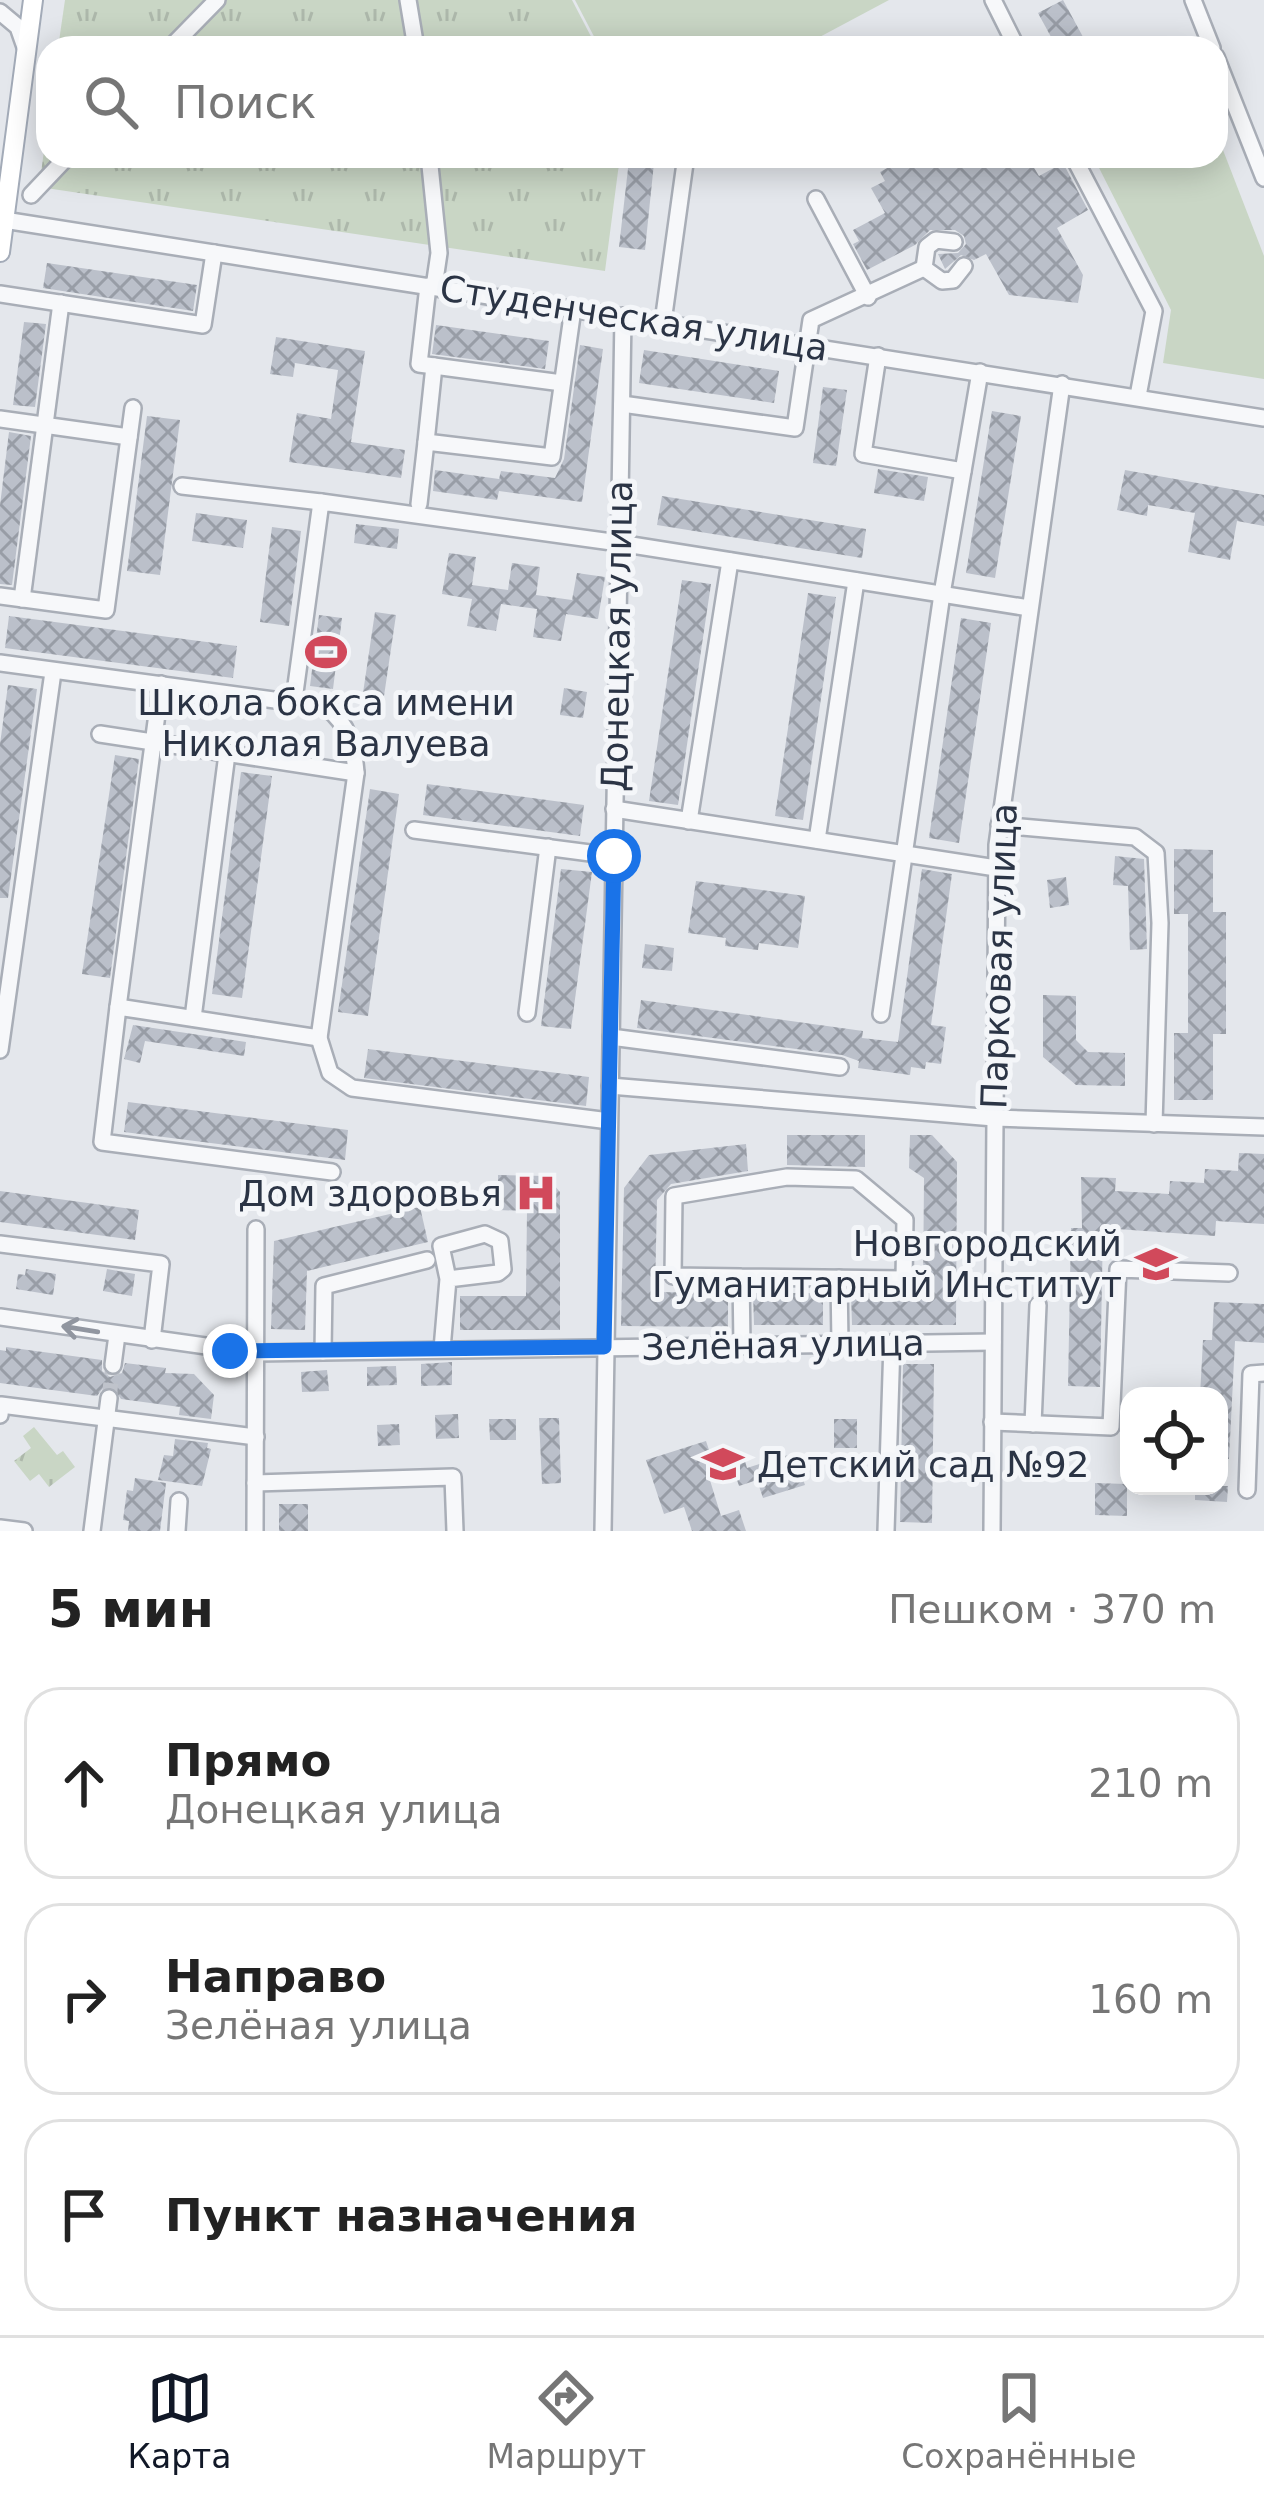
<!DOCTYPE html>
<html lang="ru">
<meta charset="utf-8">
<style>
body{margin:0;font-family:"DejaVu Sans",sans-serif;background:#f2f2f2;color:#222}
.controls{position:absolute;right:36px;bottom:36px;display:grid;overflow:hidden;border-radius:24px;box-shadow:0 6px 30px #0003}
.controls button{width:108px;height:108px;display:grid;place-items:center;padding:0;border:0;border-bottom:3px solid #e0e0e0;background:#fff;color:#222;font:60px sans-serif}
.stop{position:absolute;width:36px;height:36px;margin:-27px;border:9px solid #1a73e8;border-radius:50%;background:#fff}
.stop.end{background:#1a73e8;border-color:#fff;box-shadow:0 3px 12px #0008}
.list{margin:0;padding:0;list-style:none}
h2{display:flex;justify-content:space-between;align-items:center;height:156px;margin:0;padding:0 48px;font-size:51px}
h2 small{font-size:39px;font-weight:400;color:#767676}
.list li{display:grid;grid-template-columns:78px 1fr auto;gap:36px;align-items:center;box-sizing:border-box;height:192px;margin:0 24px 24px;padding:0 24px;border:3px solid #e0e0e0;border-radius:36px}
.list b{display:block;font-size:45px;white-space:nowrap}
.list p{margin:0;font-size:39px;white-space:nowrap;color:#767676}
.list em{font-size:39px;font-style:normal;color:#767676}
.icon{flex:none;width:66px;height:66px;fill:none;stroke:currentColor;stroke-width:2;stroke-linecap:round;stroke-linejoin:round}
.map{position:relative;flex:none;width:1264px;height:1531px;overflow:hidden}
.search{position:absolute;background:#fff;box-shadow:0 6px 30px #0003;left:36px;right:36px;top:36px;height:132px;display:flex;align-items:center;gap:30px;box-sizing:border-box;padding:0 42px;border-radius:36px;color:#767676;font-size:45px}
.sheet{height:804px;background:#fff}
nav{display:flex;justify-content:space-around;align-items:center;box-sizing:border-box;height:168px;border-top:3px solid #e0e0e0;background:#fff;font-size:33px;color:#767676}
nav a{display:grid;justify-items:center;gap:6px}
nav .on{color:#111827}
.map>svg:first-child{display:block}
.grass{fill:#c9d6c5}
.park{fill:url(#park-tufts)}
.building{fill:url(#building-cross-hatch)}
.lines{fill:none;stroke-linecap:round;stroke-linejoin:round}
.minor-tunnel{stroke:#bfc3cb;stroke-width:15;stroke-dasharray:15 8;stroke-linecap:butt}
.minor-casing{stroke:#a9aeb7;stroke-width:20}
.major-casing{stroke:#a3abb8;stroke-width:22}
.minor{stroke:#f7f8fa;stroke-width:15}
.major{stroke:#fff;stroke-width:18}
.oneway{stroke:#9196a0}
.route{stroke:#1a73e8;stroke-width:15}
.labels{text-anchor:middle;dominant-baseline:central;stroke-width:10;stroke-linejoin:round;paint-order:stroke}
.street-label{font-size:36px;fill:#2b3445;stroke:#f4f6f9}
.poi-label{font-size:36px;fill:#2b3445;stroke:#f4f6f9;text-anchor:end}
</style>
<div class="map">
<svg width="1264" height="1531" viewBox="0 0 1264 1531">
<defs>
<pattern id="park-tufts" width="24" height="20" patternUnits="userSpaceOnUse" patternTransform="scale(3)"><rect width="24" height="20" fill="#c9d6c5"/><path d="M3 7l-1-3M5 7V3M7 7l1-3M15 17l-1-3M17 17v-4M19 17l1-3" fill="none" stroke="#adb8ab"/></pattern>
<pattern id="building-cross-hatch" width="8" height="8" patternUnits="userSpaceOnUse" patternTransform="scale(3)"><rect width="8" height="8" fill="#bbc0ca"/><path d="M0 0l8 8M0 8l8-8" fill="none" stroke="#989da6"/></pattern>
</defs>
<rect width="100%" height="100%" fill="#e4e7ec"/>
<g class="grass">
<path d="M 575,0 L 889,0 L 799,48 L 600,48 Z"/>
<path d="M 1216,132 L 1264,256 L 1264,379 L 1163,363 L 1171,310 L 1093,156 L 1216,156 Z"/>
</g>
<g class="park">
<path d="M 65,0 L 572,0 L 597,48 L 58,48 Z"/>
<path d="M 48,122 L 48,156 L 620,156 L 605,271 L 39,187 Z"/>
<path d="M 34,1427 L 57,1455 L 63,1451 L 75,1467 L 49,1487 L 39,1474 L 30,1481 L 14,1461 L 31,1448 L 23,1436 Z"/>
</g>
<g class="building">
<path d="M 1063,0 L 1089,48 L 1057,48 L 1038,13 Z"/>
<path d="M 883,156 L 1027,156 L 1039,176 L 1063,163 L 1088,210 L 1057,228 L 1083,275 L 1078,303 L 1009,295 L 986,254 L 974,260 L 961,255 L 945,269 L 938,254 L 958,253 L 966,244 L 964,236 L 955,230 L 930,230 L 915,245 L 867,270 L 853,244 L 859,241 L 853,230 L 885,213 L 871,188 L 885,181 L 880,172 L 889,167 Z"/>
<path d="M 629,160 L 654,163 L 645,250 L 619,247 Z"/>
<path d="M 47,263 L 197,285 L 193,311 L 43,288 Z"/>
<path d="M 24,322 L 46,324 L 35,407 L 13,405 Z"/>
<path d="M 436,325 L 549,341 L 545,369 L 432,354 Z"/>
<path d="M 276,337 L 365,351 L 351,442 L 405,450 L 401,478 L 289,462 L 297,413 L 331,419 L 338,370 L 295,363 L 293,377 L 270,374 Z"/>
<path d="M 580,345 L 603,349 L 582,502 L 499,491 L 497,500 L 433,491 L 435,470 L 499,479 L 501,471 L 555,478 L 564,459 Z"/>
<path d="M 644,350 L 779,371 L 774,403 L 639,383 Z"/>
<path d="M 823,387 L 847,390 L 836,466 L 813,463 Z"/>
<path d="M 992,411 L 1021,416 L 995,578 L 966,573 Z"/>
<path d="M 147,416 L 180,420 L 160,575 L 127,571 Z"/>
<path d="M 9,432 L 31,436 L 12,585 L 0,584 L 0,505 Z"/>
<path d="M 878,469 L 928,477 L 924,501 L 874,493 Z"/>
<path d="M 1125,470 L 1264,495 L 1264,526 L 1237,521 L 1230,560 L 1188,552 L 1195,513 L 1148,505 L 1147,516 L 1117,510 Z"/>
<path d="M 662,496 L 866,529 L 862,558 L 657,525 Z"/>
<path d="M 196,513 L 247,520 L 243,548 L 192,541 Z"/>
<path d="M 356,524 L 399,529 L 397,549 L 354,543 Z"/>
<path d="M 272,527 L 301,531 L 289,626 L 260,622 Z"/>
<path d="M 449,553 L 476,557 L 472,585 L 508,590 L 512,563 L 540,567 L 536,595 L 572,600 L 577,573 L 605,577 L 598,619 L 566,614 L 561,641 L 533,637 L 537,609 L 501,604 L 496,631 L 467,626 L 472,599 L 442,594 Z"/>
<path d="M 682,580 L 711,584 L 678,805 L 649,801 Z"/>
<path d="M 808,593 L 836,597 L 803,820 L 775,816 Z"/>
<path d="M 375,612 L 396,615 L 384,696 L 363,693 Z"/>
<path d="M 319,615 L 342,618 L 333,689 L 310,686 Z"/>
<path d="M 9,616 L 237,646 L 233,678 L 5,648 Z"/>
<path d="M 961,618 L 991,623 L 959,843 L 929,838 Z"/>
<path d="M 8,685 L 37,689 L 8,898 L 0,898 L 0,744 Z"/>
<path d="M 564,688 L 587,692 L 583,718 L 560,715 Z"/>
<path d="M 115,755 L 139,759 L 110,978 L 82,974 Z"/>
<path d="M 241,772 L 272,776 L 242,998 L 212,994 Z"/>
<path d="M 427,784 L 584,805 L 580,836 L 423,815 Z"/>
<path d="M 370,789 L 399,794 L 368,1016 L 338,1012 Z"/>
<path d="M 1174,849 L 1213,850 L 1213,912 L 1226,912 L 1226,1034 L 1213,1034 L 1213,1100 L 1174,1100 L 1174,1033 L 1188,1033 L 1188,914 L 1174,914 Z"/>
<path d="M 1115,856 L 1144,859 L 1147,949 L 1130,950 L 1128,886 L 1113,885 Z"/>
<path d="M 561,869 L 592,872 L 571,1029 L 541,1026 Z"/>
<path d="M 922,869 L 952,874 L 931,1025 L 946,1027 L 941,1064 L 926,1062 L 925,1069 L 911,1067 L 910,1075 L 858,1068 L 859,1061 L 842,1055 L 637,1028 L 641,1000 L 863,1031 L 862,1038 L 898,1042 Z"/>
<path d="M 1066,877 L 1069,905 L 1050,908 L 1047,880 Z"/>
<path d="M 696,881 L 805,896 L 798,948 L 759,943 L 758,950 L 725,946 L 726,938 L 688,933 Z"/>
<path d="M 645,944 L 674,948 L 672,971 L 642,968 Z"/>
<path d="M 1043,995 L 1076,996 L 1076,1040 L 1088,1052 L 1125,1053 L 1125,1086 L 1076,1085 L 1043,1057 Z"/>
<path d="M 133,1025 L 246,1042 L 244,1056 L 145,1041 L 140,1063 L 124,1059 Z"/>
<path d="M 368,1049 L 589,1077 L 586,1106 L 364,1078 Z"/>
<path d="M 128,1102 L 348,1130 L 345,1160 L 124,1132 Z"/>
<path d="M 787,1135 L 865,1135 L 865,1167 L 787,1165 Z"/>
<path d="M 910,1135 L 932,1135 L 957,1162 L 956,1325 L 852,1325 L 851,1293 L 923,1294 L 924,1178 L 909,1168 Z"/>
<path d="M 746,1144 L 748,1171 L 671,1184 L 657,1200 L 655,1292 L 728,1293 L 728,1327 L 621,1326 L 624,1188 L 649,1155 Z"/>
<path d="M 1239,1153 L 1264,1154 L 1264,1224 L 1216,1221 L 1215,1236 L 1103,1228 L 1100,1387 L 1068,1386 L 1071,1228 L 1082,1228 L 1081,1177 L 1116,1178 L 1115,1191 L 1169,1194 L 1170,1181 L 1204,1183 L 1205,1169 L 1238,1171 Z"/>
<path d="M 498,1175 L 546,1176 L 560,1192 L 560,1330 L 460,1330 L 460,1296 L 526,1296 L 527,1211 L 498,1210 Z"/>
<path d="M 0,1191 L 139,1210 L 135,1240 L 0,1222 Z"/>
<path d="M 420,1207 L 428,1242 L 307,1271 L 305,1330 L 271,1329 L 274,1241 Z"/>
<path d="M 26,1269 L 56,1274 L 53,1295 L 16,1289 L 18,1274 L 25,1275 Z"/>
<path d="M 107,1269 L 135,1274 L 132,1296 L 103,1291 Z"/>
<path d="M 753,1293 L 823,1293 L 823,1325 L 754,1325 Z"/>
<path d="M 1214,1302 L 1264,1304 L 1264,1343 L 1235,1341 L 1229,1459 L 1219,1459 L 1219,1396 L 1200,1396 L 1203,1340 L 1212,1340 Z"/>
<path d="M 6,1347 L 102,1360 L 102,1371 L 110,1377 L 122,1373 L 125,1363 L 166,1368 L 165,1373 L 194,1374 L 214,1395 L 211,1419 L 179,1415 L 180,1407 L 121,1399 L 112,1386 L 103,1388 L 97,1396 L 0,1383 L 0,1350 L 6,1351 Z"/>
<path d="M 452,1362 L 452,1385 L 421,1386 L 421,1364 Z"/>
<path d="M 903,1364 L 934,1364 L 932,1523 L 900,1522 Z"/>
<path d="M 396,1366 L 397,1385 L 367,1386 L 367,1367 Z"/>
<path d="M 327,1370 L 329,1391 L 302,1392 L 301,1372 Z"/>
<path d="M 458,1414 L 459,1438 L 436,1439 L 435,1415 Z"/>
<path d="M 539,1418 L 559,1418 L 561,1483 L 542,1484 Z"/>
<path d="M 489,1419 L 516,1419 L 516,1440 L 490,1440 Z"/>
<rect x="834" y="1419" width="23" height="29"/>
<path d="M 399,1424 L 400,1445 L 378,1446 L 377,1425 Z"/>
<path d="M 175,1439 L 208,1443 L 207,1448 L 211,1449 L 202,1486 L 158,1480 L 164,1455 L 173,1456 Z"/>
<path d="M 706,1441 L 717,1474 L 709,1477 L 721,1516 L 739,1510 L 746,1531 L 692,1531 L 684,1507 L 664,1514 L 646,1460 Z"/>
<path d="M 794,1453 L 805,1485 L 763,1498 L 757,1480 L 739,1486 L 731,1462 L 744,1458 L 747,1468 Z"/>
<path d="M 135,1478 L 166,1483 L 160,1531 L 128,1531 L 129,1521 L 123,1520 L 127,1490 L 133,1491 Z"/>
<path d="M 1095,1483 L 1127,1484 L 1127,1516 L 1095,1515 Z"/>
<path d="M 1195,1486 L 1228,1486 L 1227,1502 L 1195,1500 Z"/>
<rect x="279" y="1504" width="29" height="27"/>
</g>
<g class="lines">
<path class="minor-tunnel" d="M 109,1398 L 113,1365"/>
<g class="minor-casing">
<g id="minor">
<path d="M 408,0 L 416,48"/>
<path d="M 993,0 L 1017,48"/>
<path d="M 1193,0 L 1212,48"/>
<path d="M 0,12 L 18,27 L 25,47"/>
<path d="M 170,48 L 217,0"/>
<path d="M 1216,57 L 1264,178"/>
<path d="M 429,156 L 439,253 L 434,287"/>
<path d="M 1073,156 L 1154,311 L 1138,396"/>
<path d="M 31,195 L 68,156"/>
<path d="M 816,199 L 868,297"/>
<path d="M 4,220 L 1264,418"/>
<path d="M 954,242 L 936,240 L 927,247 L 924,268 L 942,281 L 953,280 L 964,266"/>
<path d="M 428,286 L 419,364 L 562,383"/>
<path d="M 0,294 L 203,325 L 214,253"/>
<path d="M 663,322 L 686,156"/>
<path d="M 878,356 L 863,454 L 963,471"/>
<path d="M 622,404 L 795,428 L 811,320 L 924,268"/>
<path d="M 0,419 L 129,437"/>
<path d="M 426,442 L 434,366"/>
<path d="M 182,486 L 321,502"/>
<path d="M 419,504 L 426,442 L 552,457 L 573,309"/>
<path d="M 0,596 L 106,610 L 133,408"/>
<path d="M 22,599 L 61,303"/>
<path d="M 0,663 L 326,707 C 349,725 354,746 356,773 L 319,1038 L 330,1073 L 352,1088 L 609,1121"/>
<path d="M 294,700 L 321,502 L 619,543 L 1029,608"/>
<path d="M 100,734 L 356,773"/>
<path d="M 614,809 L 996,868"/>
<path d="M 689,821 L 730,561"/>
<path d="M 999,825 L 1135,837 L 1156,853 L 1160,923 L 1154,1124"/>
<path d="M 414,830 L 613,856"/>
<path d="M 817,840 L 856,581"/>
<path d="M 118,1007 L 161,684"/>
<path d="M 527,1013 L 548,847"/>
<path d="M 881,1014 L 942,594 L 980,372"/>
<path d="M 193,1018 L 227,754"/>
<path d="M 611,1037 L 840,1067"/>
<path d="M 319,1038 L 118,1007 L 102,1142 L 332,1172"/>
<path d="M 0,1050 L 53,672"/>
<path d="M 610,1086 L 994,1118 L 1264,1127"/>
<path d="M 0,1244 L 161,1264 L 152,1340"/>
<path d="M 741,1277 L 904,1279 L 905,1220 L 856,1179 L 787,1177 L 674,1196 L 673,1276 L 741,1277 L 742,1345"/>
<path d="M 839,1278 L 840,1344"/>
<path d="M 0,1317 L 256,1353 L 993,1342"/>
<path d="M 442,1349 L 448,1279 L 441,1246 L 485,1234 L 500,1241 L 503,1269 L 498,1273 L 448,1279"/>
<path d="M 323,1352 L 324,1286 L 427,1260"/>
<path d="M 113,1365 L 117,1335"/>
<path d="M 0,1415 L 1,1405 L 256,1437"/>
<path d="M 992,1422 L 1111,1427 L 1118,1269 L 1229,1273"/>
<path d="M 1033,1424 L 1038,1305"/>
<path d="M 255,1483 L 453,1477 L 455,1531"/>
<path d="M 1247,1490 L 1251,1374 L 1264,1373"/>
<path d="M 0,1528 L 24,1531"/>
<path d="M 92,1531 L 109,1398"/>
<path d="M 177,1531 L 179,1501"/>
<path d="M 255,1531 L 256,1229"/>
<path d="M 603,1531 L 623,316"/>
<path d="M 886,1531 L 892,1343"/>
<path d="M 992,1531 L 997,845 L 1062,384"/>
</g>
</g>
<g class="major-casing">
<path id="major" d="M 0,252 L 33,0"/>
</g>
<use href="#minor" class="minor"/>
<use href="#major" class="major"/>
</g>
<defs><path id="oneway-shaft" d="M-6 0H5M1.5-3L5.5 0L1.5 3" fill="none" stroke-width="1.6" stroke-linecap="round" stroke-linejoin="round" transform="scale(3)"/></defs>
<use class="oneway" href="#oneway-shaft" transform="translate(80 1329) rotate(-171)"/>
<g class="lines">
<path class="route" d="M 230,1351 L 604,1347 L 614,856"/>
</g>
<defs>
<g id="stadium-bare" transform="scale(3.24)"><path d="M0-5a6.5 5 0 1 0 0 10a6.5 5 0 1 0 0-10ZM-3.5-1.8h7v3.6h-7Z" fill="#d1495b" stroke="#f4f6f9" stroke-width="2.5" paint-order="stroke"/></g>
<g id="hospital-bare" transform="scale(3.24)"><path d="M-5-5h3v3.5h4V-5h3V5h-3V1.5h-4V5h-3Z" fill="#d1495b" stroke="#f4f6f9" stroke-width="2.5" paint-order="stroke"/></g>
<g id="university-bare" transform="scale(3.24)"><path d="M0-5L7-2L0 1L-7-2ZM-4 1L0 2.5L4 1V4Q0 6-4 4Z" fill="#d1495b" stroke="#f4f6f9" stroke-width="2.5" paint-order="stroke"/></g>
<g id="school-bare" transform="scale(3.24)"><path d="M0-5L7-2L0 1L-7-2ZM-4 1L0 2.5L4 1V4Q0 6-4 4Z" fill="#d1495b" stroke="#f4f6f9" stroke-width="2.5" paint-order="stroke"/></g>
</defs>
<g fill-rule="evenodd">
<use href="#stadium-bare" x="326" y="652"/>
<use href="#hospital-bare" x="536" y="1193"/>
<use href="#university-bare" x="1156" y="1264"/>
<use href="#school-bare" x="723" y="1464"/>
</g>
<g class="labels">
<g class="street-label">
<text transform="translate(634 318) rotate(9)">Студенческая улица</text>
<text transform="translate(617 636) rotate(-89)">Донецкая улица</text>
<text transform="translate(999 956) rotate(-88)">Парковая улица</text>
<text transform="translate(783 1345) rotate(-1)">Зелёная улица</text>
</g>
<g class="poi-label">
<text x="326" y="702" text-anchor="middle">Школа бокса имени<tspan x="326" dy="41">Николая Валуева</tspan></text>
<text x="502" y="1193">Дом здоровья</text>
<text x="1122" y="1243">Новгородский<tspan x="1122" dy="41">Гуманитарный Институт</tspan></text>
<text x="757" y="1464" text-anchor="start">Детский сад №92</text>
</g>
</g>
</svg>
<div class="controls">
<button><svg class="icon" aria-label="locate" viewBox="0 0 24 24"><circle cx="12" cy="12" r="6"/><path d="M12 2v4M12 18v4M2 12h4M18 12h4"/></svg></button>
</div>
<div class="stop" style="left:614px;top:856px"></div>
<div class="stop end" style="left:230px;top:1351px"></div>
<div class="search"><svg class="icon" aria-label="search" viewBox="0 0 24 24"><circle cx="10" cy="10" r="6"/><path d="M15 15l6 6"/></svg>Поиск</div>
</div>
<section class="sheet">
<h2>5 мин<small>Пешком · 370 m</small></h2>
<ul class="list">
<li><svg class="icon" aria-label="ahead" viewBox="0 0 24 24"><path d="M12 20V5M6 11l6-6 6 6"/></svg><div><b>Прямо</b><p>Донецкая улица</p></div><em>210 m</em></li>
<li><svg class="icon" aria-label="right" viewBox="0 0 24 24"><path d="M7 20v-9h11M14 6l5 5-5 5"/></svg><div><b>Направо</b><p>Зелёная улица</p></div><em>160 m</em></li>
<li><svg class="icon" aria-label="arrive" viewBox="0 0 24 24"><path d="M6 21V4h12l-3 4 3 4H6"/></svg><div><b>Пункт назначения</b></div></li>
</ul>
</section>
<nav>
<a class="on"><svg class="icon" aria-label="map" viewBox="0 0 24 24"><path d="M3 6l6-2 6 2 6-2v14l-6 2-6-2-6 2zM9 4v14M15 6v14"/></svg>Карта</a>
<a><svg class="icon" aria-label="directions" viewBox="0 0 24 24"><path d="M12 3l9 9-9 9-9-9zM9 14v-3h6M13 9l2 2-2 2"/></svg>Маршрут</a>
<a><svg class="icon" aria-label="saved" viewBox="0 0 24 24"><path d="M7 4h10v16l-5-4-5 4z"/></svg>Сохранённые</a>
</nav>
